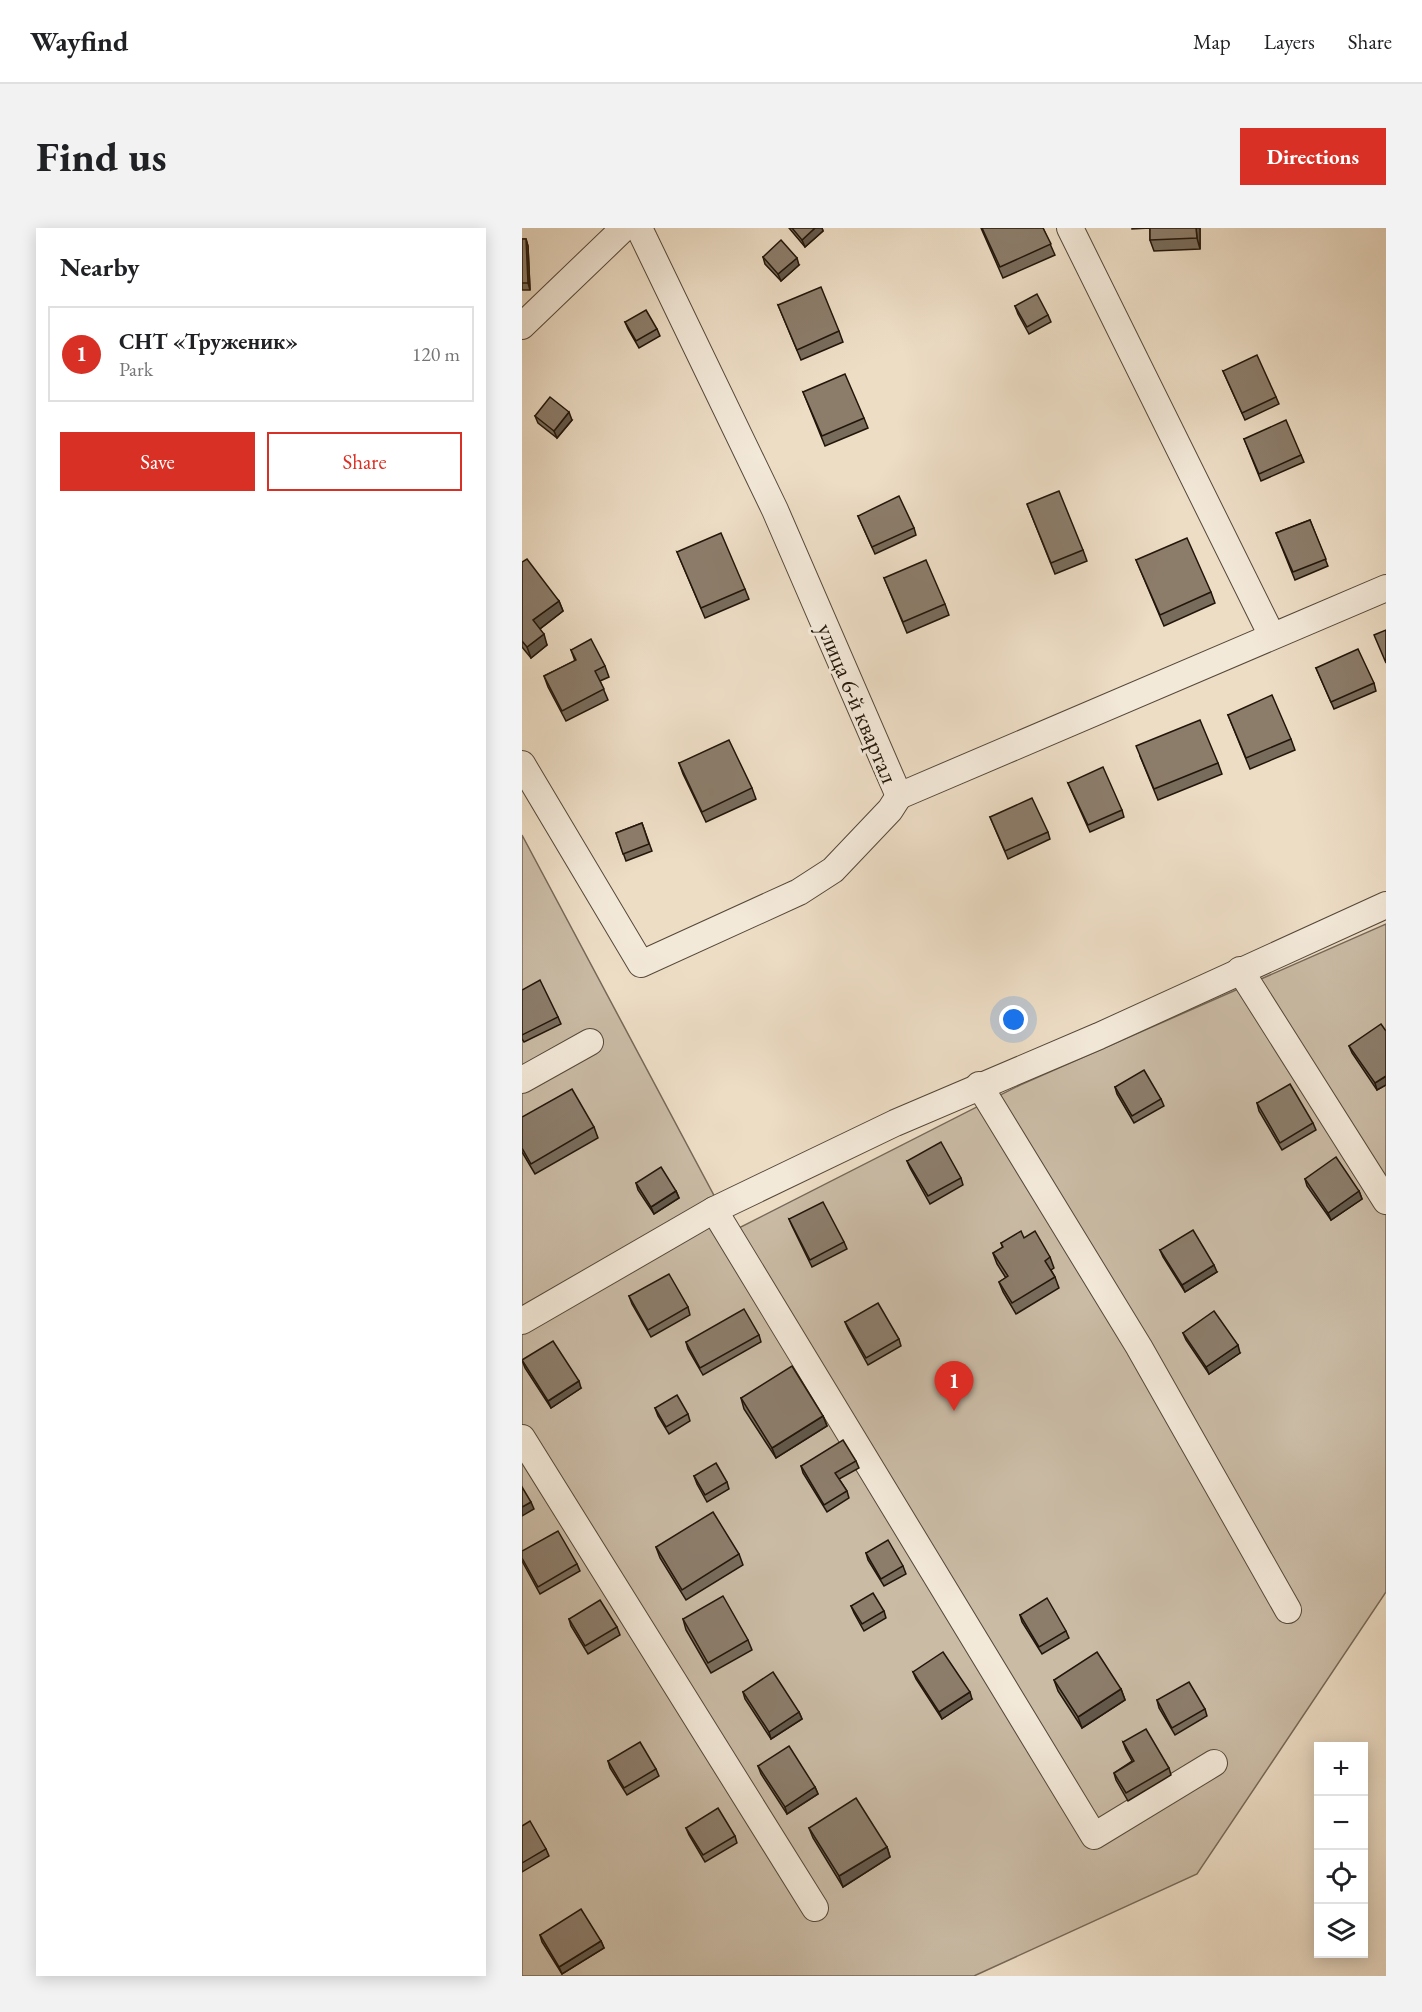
<!DOCTYPE html>
<meta charset="utf-8">
<style>
body{margin:0;font-family:"EB Garamond",serif;background:#f2f2f2;color:#202124}
.controls{position:absolute;right:18px;bottom:18px;display:grid;overflow:hidden;border-radius:0px;box-shadow:0 3px 15px #0003}
.controls button{width:54px;height:54px;display:grid;place-items:center;padding:0;border:0;border-bottom:2px solid #e0e0e0;background:#fff;color:#202124;font:30px sans-serif}
.you{position:absolute;left:492px;top:792px;width:21px;height:21px;margin:-15px;border:4px solid #fff;border-radius:50%;background:#1a73e8;box-shadow:0 0 0 9px #1a73e833}
.badge{display:grid;place-items:center;width:39px;height:39px;border-radius:50%;background:#d93025;color:#fff;font-size:20px;font-weight:700}
.pin{position:absolute;translate:-50% -50px;filter:drop-shadow(0 2px 3px #0008)}
.pin::after{content:'';position:absolute;top:32px;width:21px;height:18px;background:inherit;clip-path:polygon(0 0,100% 0,50% 100%)}
.list{margin:0;padding:0;list-style:none}
h2{display:flex;justify-content:space-between;align-items:center;height:78px;margin:0;padding:0 24px;font-size:26px}
h2 small{font-size:20px;font-weight:400;color:#757577}
.list li{display:grid;grid-template-columns:39px 1fr auto;gap:18px;align-items:center;box-sizing:border-box;height:96px;margin:0 12px 12px;padding:0 12px;border:2px solid #e0e0e0;border-radius:0px}
.list b{display:block;font-size:22px;white-space:nowrap}
.list p{margin:0;font-size:20px;white-space:nowrap;color:#757577}
.list em{font-size:20px;font-style:normal;color:#757577}
.actions{display:flex;gap:12px;padding:18px 24px}
.actions a{flex:1;padding:14px 0;border:2px solid #d93025;border-radius:0px;text-align:center;font-size:21px;color:#d93025}
.actions .main{background:#d93025;color:#fff}
.icon{flex:none;width:33px;height:33px;fill:none;stroke:currentColor;stroke-width:2;stroke-linecap:round;stroke-linejoin:round}
.map{position:relative;flex:none;width:864px;height:1748px;overflow:hidden;border-radius:0px}
header{display:flex;align-items:center;gap:36px;box-sizing:border-box;height:84px;padding:0 30px;background:#fff;border-bottom:2px solid #e0e0e0}
header strong{font-size:28px}
nav{display:flex;gap:33px;margin-inline-start:auto;font-size:21px}
.intro{display:flex;align-items:center;justify-content:space-between;box-sizing:border-box;height:144px;padding:0 36px}
h1{margin:0;font-size:42px}
.button{padding:15px 27px;border-radius:0px;background:#d93025;color:#fff;font-size:21px;font-weight:700}
main{display:flex;gap:36px;padding:0 36px}
aside{flex:1;background:#fff;border-radius:0px;box-shadow:0 3px 15px #0003}
.map>svg:first-child{display:block}
.green{fill:#cabba5;stroke:#766858;stroke-width:1.5}
.lines{fill:none;stroke-linecap:round;stroke-linejoin:round}
.street-casing{stroke:#554839;stroke-width:28}
.street{stroke:#f3e9d9;stroke-width:26}
.wall{fill:#786c5c;stroke:#22160a;stroke-width:1.5}
.shaded-wall{fill:#62584b;stroke:#22160a;stroke-width:1.5}
.building{fill:#8c7d6b;stroke:#22160a;stroke-width:1.5}
.labels{text-anchor:middle;dominant-baseline:central;stroke-width:6;stroke-linejoin:round;paint-order:stroke}
.street-label{font-size:24px;fill:#22160a;stroke:#f3e9d9}
</style>
<header>
<strong>Wayfind</strong>
<nav><a>Map</a><a>Layers</a><a>Share</a></nav>
</header>
<div class="intro"><h1>Find us</h1><a class="button">Directions</a></div>
<main>
<aside>
<h2>Nearby<small></small></h2>
<ul class="list">
<li><span class="badge">1</span><div><b>СНТ «Труженик»</b><p>Park</p></div><em>120 m</em></li>
</ul>
<div class="actions"><a class="main">Save</a><a>Share</a></div>
</aside>
<div class="map">
<svg width="864" height="1748" viewBox="0 0 864 1748">
<rect width="100%" height="100%" fill="#edddc5"/>
<filter id="stains"><feTurbulence type="fractalNoise" baseFrequency=".00333" numOctaves="4"/><feColorMatrix values="0 0 0 0 .2 0 0 0 0 .09 0 0 0 0 .02 0 0 0 .5 -.17"/></filter>
<radialGradient id="worn" r=".72"><stop offset=".6" stop-color="#630" stop-opacity="0"/><stop offset="1" stop-color="#630" stop-opacity=".3"/></radialGradient>
<path class="green" d="M 0,607 L 211,1003 L 498,857 L 864,696 L 864,1364 L 675,1646 L 452,1748 L 0,1748 Z"/>
<g class="lines">
<g class="street-casing">
<g id="street">
<path d="M 117,0 L 253,282 L 377,568"/>
<path d="M 548,0 L 750,408"/>
<path d="M 0,98 L 102,0"/>
<path d="M 0,536 L 119,736 L 277,664 L 311,642 L 368,582 L 377,568"/>
<path d="M 377,568 L 864,360"/>
<path d="M 718,742 L 864,973"/>
<path d="M 0,852 L 68,814"/>
<path d="M 457,857 L 617,1119 L 766,1382"/>
<path d="M 192,982 L 572,1608 L 692,1535"/>
<path d="M 0,1093 L 192,982 L 373,895 L 577,808 L 864,677"/>
<path d="M 0,1210 L 293,1680"/>
</g>
</g>
<use href="#street" class="street"/>
</g>
<g class="wall">
<path d="M 267,0 L 300,0 L 301,3 L 283,19 Z"/>
<path d="M 459,0 L 521,0 L 533,27 L 481,50 Z"/>
<path d="M 610,0 L 678,0 L 678,21 L 632,23 L 628,12 L 628,0 L 610,1 Z"/>
<path d="M 0,11 L 4,11 L 6,18 L 8,62 L 0,62 Z"/>
<path d="M 241,29 L 277,37 L 259,53 L 243,36 Z"/>
<path d="M 256,77 L 317,103 L 321,114 L 279,132 Z"/>
<path d="M 493,78 L 526,87 L 529,94 L 507,106 L 496,86 Z"/>
<path d="M 103,94 L 135,101 L 138,108 L 117,120 L 106,101 Z"/>
<path d="M 701,143 L 754,169 L 757,176 L 723,192 Z"/>
<path d="M 281,164 L 342,190 L 346,200 L 303,218 Z"/>
<path d="M 13,188 L 50,192 L 35,210 L 16,195 Z"/>
<path d="M 722,211 L 779,227 L 782,234 L 739,253 Z"/>
<path d="M 505,276 L 561,322 L 565,333 L 533,346 Z"/>
<path d="M 336,288 L 392,300 L 394,307 L 353,326 Z"/>
<path d="M 788,292 L 806,338 L 773,352 L 754,305 Z"/>
<path d="M 155,324 L 223,361 L 227,371 L 183,390 Z"/>
<path d="M 614,332 L 689,364 L 693,375 L 642,398 Z"/>
<path d="M 0,334 L 37,373 L 41,383 L 18,401 L 25,417 L 9,430 L 0,419 Z"/>
<path d="M 362,350 L 423,376 L 427,387 L 385,405 Z"/>
<path d="M 49,422 L 83,438 L 87,449 L 78,453 L 86,472 L 44,493 L 26,459 L 22,448 L 53,433 Z"/>
<path d="M 794,440 L 852,455 L 854,463 L 812,481 Z"/>
<path d="M 706,487 L 769,511 L 773,522 L 728,541 Z"/>
<path d="M 618,528 L 696,535 L 700,546 L 636,572 Z"/>
<path d="M 157,535 L 230,560 L 234,571 L 184,594 L 161,546 Z"/>
<path d="M 546,555 L 600,582 L 602,589 L 568,604 Z"/>
<path d="M 468,589 L 526,604 L 528,611 L 486,631 Z"/>
<path d="M 120,595 L 130,623 L 104,633 L 94,605 Z"/>
<path d="M 0,762 L 36,789 L 39,796 L 2,814 L 0,811 Z"/>
<path d="M 864,803 L 864,857 L 855,862 L 830,825 L 827,818 Z"/>
<path d="M 593,859 L 639,871 L 642,878 L 612,895 L 595,866 Z"/>
<path d="M 735,875 L 791,895 L 794,902 L 760,922 L 737,883 Z"/>
<path d="M 0,889 L 72,899 L 76,910 L 13,946 L 0,924 Z"/>
<path d="M 385,933 L 439,950 L 441,957 L 408,976 L 388,940 Z"/>
<path d="M 783,951 L 837,963 L 840,971 L 809,992 L 785,958 Z"/>
<path d="M 114,955 L 154,963 L 157,970 L 132,986 L 116,962 Z"/>
<path d="M 267,991 L 322,1014 L 325,1021 L 290,1039 L 270,998 Z"/>
<path d="M 502,1010 L 528,1029 L 532,1040 L 529,1042 L 533,1049 L 537,1060 L 494,1086 L 481,1064 L 477,1054 L 484,1050 L 475,1036 L 471,1025 L 481,1020 L 479,1015 Z"/>
<path d="M 638,1022 L 695,1044 L 663,1064 L 641,1029 Z"/>
<path d="M 107,1068 L 166,1079 L 168,1087 L 129,1109 L 110,1076 Z"/>
<path d="M 323,1094 L 377,1111 L 379,1118 L 346,1137 L 326,1101 Z"/>
<path d="M 661,1105 L 718,1125 L 687,1146 L 664,1112 Z"/>
<path d="M 237,1107 L 239,1114 L 181,1147 L 166,1121 L 164,1114 Z"/>
<path d="M 0,1132 L 59,1160 L 29,1180 L 3,1140 Z"/>
<path d="M 219,1170 L 301,1188 L 305,1198 L 254,1230 L 222,1181 Z"/>
<path d="M 133,1180 L 166,1186 L 168,1193 L 147,1206 L 136,1188 Z"/>
<path d="M 334,1233 L 337,1240 L 317,1251 L 325,1263 L 327,1270 L 305,1284 L 281,1245 L 279,1238 Z"/>
<path d="M 172,1248 L 205,1254 L 207,1261 L 185,1274 L 175,1256 Z"/>
<path d="M 134,1319 L 217,1326 L 221,1337 L 164,1372 L 138,1330 Z"/>
<path d="M 0,1323 L 55,1336 L 58,1343 L 18,1366 L 0,1333 Z"/>
<path d="M 344,1325 L 381,1338 L 384,1346 L 362,1358 L 346,1332 Z"/>
<path d="M 329,1378 L 362,1383 L 364,1390 L 342,1403 L 332,1385 Z"/>
<path d="M 498,1387 L 544,1403 L 547,1410 L 520,1426 L 500,1394 Z"/>
<path d="M 47,1391 L 95,1399 L 98,1407 L 66,1426 L 49,1398 Z"/>
<path d="M 161,1391 L 226,1412 L 230,1422 L 189,1445 L 164,1402 Z"/>
<path d="M 391,1444 L 450,1471 L 420,1491 L 394,1451 Z"/>
<path d="M 532,1452 L 599,1461 L 603,1472 L 560,1500 L 536,1463 Z"/>
<path d="M 221,1464 L 277,1484 L 280,1491 L 249,1511 L 223,1471 Z"/>
<path d="M 635,1472 L 683,1481 L 685,1488 L 653,1507 L 637,1480 Z"/>
<path d="M 601,1514 L 647,1540 L 649,1547 L 606,1573 L 594,1552 L 592,1545 L 610,1533 L 604,1522 Z"/>
<path d="M 86,1533 L 134,1541 L 137,1548 L 105,1567 L 88,1540 Z"/>
<path d="M 236,1538 L 293,1559 L 296,1566 L 265,1586 L 239,1546 Z"/>
<path d="M 0,1598 L 24,1621 L 27,1628 L 0,1644 Z"/>
<path d="M 164,1600 L 213,1608 L 215,1615 L 183,1634 L 167,1607 Z"/>
<path d="M 287,1600 L 365,1619 L 368,1629 L 321,1659 L 291,1610 Z"/>
<path d="M 18,1707 L 79,1713 L 82,1720 L 40,1746 L 20,1714 Z"/>
</g>
<g class="shaded-wall">
<path d="M 293,0 L 300,0 L 301,3 L 283,19 L 280,12 Z"/>
<path d="M 674,0 L 678,0 L 678,21 L 675,10 Z"/>
<path d="M 4,11 L 6,18 L 8,62 L 6,55 Z"/>
<path d="M 275,30 L 277,37 L 259,53 L 256,46 Z"/>
<path d="M 47,184 L 50,192 L 35,210 L 32,203 Z"/>
<path d="M 37,373 L 41,383 L 15,403 L 11,392 Z"/>
<path d="M 22,406 L 25,417 L 9,430 L 5,419 Z"/>
<path d="M 864,848 L 864,857 L 855,862 L 853,855 Z"/>
<path d="M 154,963 L 157,970 L 132,986 L 129,979 Z"/>
<path d="M 837,963 L 840,971 L 809,992 L 806,985 Z"/>
<path d="M 692,1037 L 695,1044 L 663,1064 L 660,1057 Z"/>
<path d="M 716,1117 L 718,1125 L 687,1146 L 684,1139 Z"/>
<path d="M 57,1153 L 59,1160 L 29,1180 L 26,1173 Z"/>
<path d="M 301,1188 L 305,1198 L 254,1230 L 250,1220 Z"/>
<path d="M 9,1274 L 12,1281 L 0,1288 L 0,1279 Z"/>
<path d="M 599,1461 L 603,1472 L 560,1500 L 556,1489 Z"/>
<path d="M 448,1464 L 450,1471 L 420,1491 L 417,1484 Z"/>
<path d="M 277,1484 L 280,1491 L 249,1511 L 247,1504 Z"/>
<path d="M 293,1559 L 296,1566 L 265,1586 L 263,1579 Z"/>
<path d="M 365,1619 L 368,1629 L 321,1659 L 317,1648 Z"/>
<path d="M 79,1713 L 82,1720 L 40,1746 L 37,1739 Z"/>
</g>
<g class="building">
<path d="M 270,0 L 293,0 L 280,12 Z"/>
<path d="M 460,0 L 521,0 L 529,16 L 478,39 Z"/>
<path d="M 628,0 L 674,0 L 675,10 L 628,12 Z"/>
<path d="M 0,11 L 4,11 L 6,55 L 0,55 Z"/>
<path d="M 259,12 L 275,30 L 256,46 L 241,29 Z"/>
<path d="M 299,59 L 317,103 L 275,122 L 256,77 Z"/>
<path d="M 515,66 L 526,87 L 505,99 L 493,78 Z"/>
<path d="M 124,82 L 135,101 L 114,113 L 103,94 Z"/>
<path d="M 735,127 L 754,169 L 720,185 L 701,143 Z"/>
<path d="M 323,146 L 342,190 L 300,208 L 281,164 Z"/>
<path d="M 28,169 L 47,184 L 32,203 L 13,188 Z"/>
<path d="M 764,192 L 779,227 L 737,246 L 722,211 Z"/>
<path d="M 537,263 L 561,322 L 529,335 L 505,276 Z"/>
<path d="M 377,268 L 392,300 L 350,319 L 336,288 Z"/>
<path d="M 788,292 L 804,331 L 771,344 L 754,305 Z"/>
<path d="M 199,305 L 223,361 L 179,380 L 155,324 Z"/>
<path d="M 665,310 L 689,364 L 638,387 L 614,332 Z"/>
<path d="M 5,331 L 37,373 L 11,392 L 22,406 L 5,419 L 0,413 L 0,334 Z"/>
<path d="M 404,332 L 423,376 L 381,394 L 362,350 Z"/>
<path d="M 864,402 L 864,435 L 852,407 Z"/>
<path d="M 69,411 L 83,438 L 73,443 L 82,461 L 40,483 L 22,448 L 54,432 L 49,422 Z"/>
<path d="M 836,421 L 852,455 L 809,474 L 794,440 Z"/>
<path d="M 750,467 L 769,511 L 724,530 L 706,487 Z"/>
<path d="M 678,492 L 696,535 L 632,561 L 614,518 Z"/>
<path d="M 207,512 L 230,560 L 180,584 L 157,535 Z"/>
<path d="M 581,539 L 600,582 L 566,597 L 546,555 Z"/>
<path d="M 510,570 L 526,604 L 483,623 L 468,589 Z"/>
<path d="M 120,595 L 127,616 L 101,626 L 94,605 Z"/>
<path d="M 18,752 L 36,789 L 0,807 L 0,762 Z"/>
<path d="M 859,796 L 864,803 L 864,848 L 853,855 L 827,818 Z"/>
<path d="M 622,842 L 639,871 L 610,888 L 593,859 Z"/>
<path d="M 768,856 L 791,895 L 758,915 L 735,875 Z"/>
<path d="M 50,861 L 72,899 L 9,936 L 0,920 L 0,889 Z"/>
<path d="M 419,914 L 439,950 L 406,968 L 385,933 Z"/>
<path d="M 814,929 L 837,963 L 806,985 L 783,951 Z"/>
<path d="M 139,939 L 154,963 L 129,979 L 114,955 Z"/>
<path d="M 301,974 L 322,1014 L 288,1032 L 267,991 Z"/>
<path d="M 671,1002 L 692,1037 L 660,1057 L 638,1022 Z"/>
<path d="M 499,1003 L 502,1010 L 513,1003 L 528,1029 L 523,1033 L 533,1049 L 490,1075 L 477,1054 L 486,1048 L 471,1025 L 481,1019 L 479,1015 Z"/>
<path d="M 147,1046 L 166,1079 L 126,1102 L 107,1068 Z"/>
<path d="M 356,1075 L 377,1111 L 344,1130 L 323,1094 Z"/>
<path d="M 222,1081 L 237,1107 L 178,1140 L 164,1114 Z"/>
<path d="M 692,1083 L 716,1117 L 684,1139 L 661,1105 Z"/>
<path d="M 31,1113 L 57,1153 L 26,1173 L 0,1132 Z"/>
<path d="M 270,1138 L 301,1188 L 250,1220 L 219,1170 Z"/>
<path d="M 155,1167 L 166,1186 L 144,1199 L 133,1180 Z"/>
<path d="M 321,1212 L 334,1233 L 313,1245 L 325,1263 L 302,1277 L 279,1238 Z"/>
<path d="M 194,1235 L 205,1254 L 183,1267 L 172,1248 Z"/>
<path d="M 0,1259 L 9,1274 L 0,1279 Z"/>
<path d="M 191,1284 L 217,1326 L 160,1362 L 134,1319 Z"/>
<path d="M 36,1303 L 55,1336 L 16,1359 L 0,1330 L 0,1323 Z"/>
<path d="M 366,1312 L 381,1338 L 359,1351 L 344,1325 Z"/>
<path d="M 351,1365 L 362,1383 L 340,1396 L 329,1378 Z"/>
<path d="M 201,1368 L 226,1412 L 186,1435 L 161,1391 Z"/>
<path d="M 525,1370 L 544,1403 L 517,1419 L 498,1387 Z"/>
<path d="M 78,1372 L 95,1399 L 63,1418 L 47,1391 Z"/>
<path d="M 421,1424 L 448,1464 L 417,1484 L 391,1444 Z"/>
<path d="M 575,1424 L 599,1461 L 556,1489 L 532,1452 Z"/>
<path d="M 251,1444 L 277,1484 L 247,1504 L 221,1464 Z"/>
<path d="M 667,1454 L 683,1481 L 650,1500 L 635,1472 Z"/>
<path d="M 624,1501 L 647,1540 L 604,1565 L 592,1545 L 612,1533 L 601,1514 Z"/>
<path d="M 118,1514 L 134,1541 L 102,1560 L 86,1533 Z"/>
<path d="M 267,1518 L 293,1559 L 263,1579 L 236,1538 Z"/>
<path d="M 334,1570 L 365,1619 L 317,1648 L 287,1600 Z"/>
<path d="M 196,1580 L 213,1608 L 181,1627 L 164,1600 Z"/>
<path d="M 8,1593 L 24,1621 L 0,1635 L 0,1598 Z"/>
<path d="M 59,1681 L 79,1713 L 37,1739 L 18,1707 Z"/>
</g>
<g class="labels">
<g class="street-label">
<text transform="translate(336 475) rotate(67)">улица 6-й квартал</text>
</g>
</g>
<rect width="100%" height="100%" filter="url(#stains)"/>
<rect width="100%" height="100%" fill="url(#worn)"/>
</svg>
<div class="controls">
<button>+</button>
<button>−</button>
<button><svg class="icon" aria-label="locate" viewBox="0 0 24 24"><circle cx="12" cy="12" r="6"/><path d="M12 2v4M12 18v4M2 12h4M18 12h4"/></svg></button>
<button><svg class="icon" aria-label="layers" viewBox="0 0 24 24"><path d="M12 4l9 5-9 5-9-5zM3 14l9 5 9-5"/></svg></button>
</div>
<div class="you"></div>
<div class="pin badge" style="left:432px;top:1183px">1</div>
</div>
</main>
